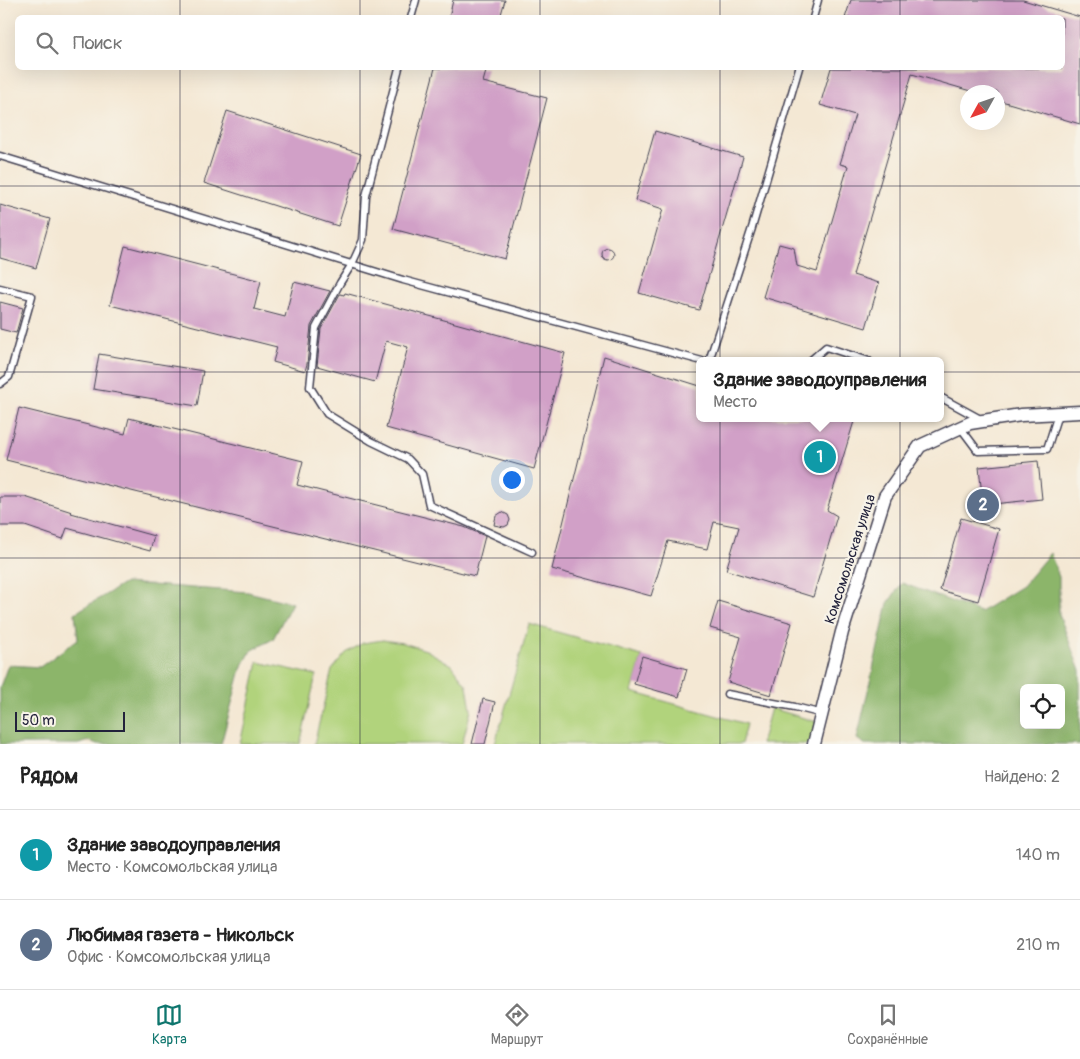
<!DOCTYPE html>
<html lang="ru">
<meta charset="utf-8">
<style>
body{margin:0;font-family:Pangolin,sans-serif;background:#f6f6f6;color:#222}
.controls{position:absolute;right:15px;bottom:15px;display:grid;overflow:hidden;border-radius:8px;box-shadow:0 5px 20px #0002}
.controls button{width:45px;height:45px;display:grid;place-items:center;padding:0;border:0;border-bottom:1px solid #e0e0e0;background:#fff;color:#222;font:25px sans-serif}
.compass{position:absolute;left:960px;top:85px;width:45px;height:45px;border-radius:50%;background:#fff;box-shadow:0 5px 20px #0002;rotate:230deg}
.scale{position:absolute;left:15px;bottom:12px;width:110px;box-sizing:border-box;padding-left:5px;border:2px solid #22223b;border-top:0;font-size:14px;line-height:18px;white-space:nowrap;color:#22223b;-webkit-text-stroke:4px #f7f3e8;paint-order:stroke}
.you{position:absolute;left:511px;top:479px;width:18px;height:18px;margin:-12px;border:4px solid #fff;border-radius:50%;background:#1a73e8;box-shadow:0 0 0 8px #1a73e833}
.badge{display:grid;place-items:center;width:32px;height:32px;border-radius:50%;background:#0f766e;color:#fff;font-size:16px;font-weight:700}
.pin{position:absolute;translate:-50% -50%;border:2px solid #fff;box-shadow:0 1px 5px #0006}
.popup{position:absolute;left:696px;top:357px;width:248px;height:65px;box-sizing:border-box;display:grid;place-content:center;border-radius:8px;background:#fff;filter:drop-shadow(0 1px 4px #0005);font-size:16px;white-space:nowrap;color:#767676}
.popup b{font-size:19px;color:#222}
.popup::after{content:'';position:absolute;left:50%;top:100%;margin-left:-10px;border:10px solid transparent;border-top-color:#fff}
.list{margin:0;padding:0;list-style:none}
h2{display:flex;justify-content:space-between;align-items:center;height:65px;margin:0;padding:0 20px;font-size:21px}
h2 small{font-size:16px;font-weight:400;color:#767676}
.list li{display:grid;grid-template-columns:32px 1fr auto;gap:15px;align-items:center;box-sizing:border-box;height:90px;padding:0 20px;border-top:1px solid #e0e0e0}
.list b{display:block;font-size:19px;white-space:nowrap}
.list p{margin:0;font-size:16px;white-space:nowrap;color:#767676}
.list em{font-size:16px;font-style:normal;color:#767676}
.icon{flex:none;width:28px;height:28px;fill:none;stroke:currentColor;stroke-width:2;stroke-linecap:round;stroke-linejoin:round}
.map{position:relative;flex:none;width:1080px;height:744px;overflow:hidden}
.search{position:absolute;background:#fff;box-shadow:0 5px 20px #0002;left:15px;right:15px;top:15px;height:55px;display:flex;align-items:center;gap:12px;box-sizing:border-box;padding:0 18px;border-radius:8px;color:#767676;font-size:19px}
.sheet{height:245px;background:#fff}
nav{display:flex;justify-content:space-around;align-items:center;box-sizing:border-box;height:70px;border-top:1px solid #e0e0e0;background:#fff;font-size:14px;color:#767676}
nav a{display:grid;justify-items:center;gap:2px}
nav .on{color:#0f766e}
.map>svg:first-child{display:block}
.green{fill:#b1d37b;stroke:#6a7a5b}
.forest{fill:#8cb56b;stroke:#576c53;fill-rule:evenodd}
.building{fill:#d1a0c7}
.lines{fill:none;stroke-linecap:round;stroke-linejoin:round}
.lane-casing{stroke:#424052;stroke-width:9}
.street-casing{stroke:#424052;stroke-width:15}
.lane{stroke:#fff;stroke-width:6}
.street{stroke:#fff;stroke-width:12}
.grid{fill:none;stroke:#22223b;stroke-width:1;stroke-opacity:0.55}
.labels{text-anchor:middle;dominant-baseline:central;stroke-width:4.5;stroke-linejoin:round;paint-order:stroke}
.street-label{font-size:14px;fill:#22223b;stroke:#f7f3e8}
</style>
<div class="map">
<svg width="1080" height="744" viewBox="0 0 1080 744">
<rect width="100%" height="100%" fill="#f7f3e8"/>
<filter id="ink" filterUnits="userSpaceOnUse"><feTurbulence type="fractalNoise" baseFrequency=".02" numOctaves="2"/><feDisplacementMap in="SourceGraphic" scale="10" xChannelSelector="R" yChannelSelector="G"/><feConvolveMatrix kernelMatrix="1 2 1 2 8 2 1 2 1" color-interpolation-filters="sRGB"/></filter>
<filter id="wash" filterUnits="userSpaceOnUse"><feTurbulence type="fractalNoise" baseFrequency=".0096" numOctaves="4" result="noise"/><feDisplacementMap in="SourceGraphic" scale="20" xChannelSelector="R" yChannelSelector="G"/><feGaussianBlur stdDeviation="1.12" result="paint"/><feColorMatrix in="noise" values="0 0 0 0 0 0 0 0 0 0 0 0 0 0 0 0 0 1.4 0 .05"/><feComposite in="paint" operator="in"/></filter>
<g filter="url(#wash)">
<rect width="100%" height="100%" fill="#f4e8d4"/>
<g class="green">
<path d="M 529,624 L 642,656 L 632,692 L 746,724 L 741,744 L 495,744 Z"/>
<path d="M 383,640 L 403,643 L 426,650 L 452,665 L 467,686 L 471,710 L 462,744 L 314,744 L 332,670 L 346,653 L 363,643 Z"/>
<path d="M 258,662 L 316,675 L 300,744 L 240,744 Z"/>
<path d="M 771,708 L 820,723 L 815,744 L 761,744 Z"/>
</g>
<g class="forest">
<path d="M 1050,553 L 1059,577 L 1059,614 L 1080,671 L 1080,744 L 865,744 L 857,739 L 888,603 L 902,583 L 980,612 L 1022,586 ZM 1024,688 L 1061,688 L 1061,725 L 1024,725 Z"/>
<path d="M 125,583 L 248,592 L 292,603 L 273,639 L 251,651 L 241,669 L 221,744 L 98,744 L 89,741 L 78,744 L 0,744 L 0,687 L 8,665 L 40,667 L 78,639 L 75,613 Z"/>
</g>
<g id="blocks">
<g class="building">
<path d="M 453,0 L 505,0 L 500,18 L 449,18 Z"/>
<path d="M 851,0 L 1023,0 L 1080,17 L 1080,124 L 998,100 L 998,92 L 974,92 L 912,74 L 853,275 L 879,283 L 866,328 L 763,297 L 779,244 L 794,248 L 797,266 L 817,272 L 848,166 L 840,164 L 855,115 L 820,105 L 831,68 L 1062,68 L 1062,18 L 845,18 Z"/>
<path d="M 435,68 L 487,68 L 483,82 L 547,98 L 505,259 L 393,229 Z"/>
<path d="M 227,111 L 361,154 L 338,226 L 204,183 Z"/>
<path d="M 655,131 L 743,157 L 699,310 L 639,293 L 663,209 L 635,200 Z"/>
<path d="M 0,205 L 50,219 L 36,268 L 0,258 Z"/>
<path d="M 125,246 L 261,281 L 254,309 L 285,317 L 294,282 L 330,291 L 311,326 L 307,364 L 305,371 L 273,362 L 277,347 L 110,305 Z"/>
<circle cx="608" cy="254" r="6"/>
<path d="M 345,293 L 565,353 L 534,469 L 386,428 L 408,347 L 386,341 L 375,382 L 317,366 L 321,329 L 340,294 L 344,295 Z"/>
<path d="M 0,302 L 23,308 L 16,333 L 0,329 Z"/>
<path d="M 99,354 L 203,371 L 197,406 L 93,389 Z"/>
<path d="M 604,356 L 700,386 L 700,418 L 855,418 L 827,510 L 837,516 L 813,597 L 726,570 L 739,527 L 714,522 L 707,549 L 668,541 L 651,596 L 552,569 Z"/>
<path d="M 19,408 L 125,434 L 129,418 L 303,461 L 297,485 L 464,527 L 485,536 L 475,576 L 6,460 Z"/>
<path d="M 1038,461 L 1042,499 L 983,505 L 979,467 Z"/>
<path d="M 0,497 L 25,497 L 72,512 L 71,513 L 154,536 L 150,551 L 67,528 L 63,539 L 25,526 L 0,526 Z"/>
<path d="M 502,512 L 508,515 L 510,520 L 508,525 L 504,527 L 494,525 L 496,516 Z"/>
<path d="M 961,518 L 999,529 L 978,601 L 940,590 Z"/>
<path d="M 718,601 L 792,623 L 771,695 L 728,682 L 741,637 L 710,628 Z"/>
<path d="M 642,656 L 687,669 L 679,697 L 634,684 Z"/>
<path d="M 483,699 L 495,702 L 485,744 L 472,744 Z"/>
</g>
</g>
</g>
<g filter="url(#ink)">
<use href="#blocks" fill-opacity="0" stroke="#424052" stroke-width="1"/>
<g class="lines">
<g class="lane-casing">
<g id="lane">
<path d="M 411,18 L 416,0"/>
<path d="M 813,18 L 818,0"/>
<path d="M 399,68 L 366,196 L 363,240 L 352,264 L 340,283 L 316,328 L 310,387 L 327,414 L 371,441 L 408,459 L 422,474 L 429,505 L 532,552"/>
<path d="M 0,156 L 403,280 L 702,361"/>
<path d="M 0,288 L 32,296 L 9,377 L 0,384"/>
<path d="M 709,361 L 752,228 L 799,68"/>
<path d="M 810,361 L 826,347 L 869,361"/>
<path d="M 940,397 L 982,420"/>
<path d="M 960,427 L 978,451 L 1047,449 L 1058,414"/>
<path d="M 727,694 L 795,707 L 823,714"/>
</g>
</g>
<g class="street-casing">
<path id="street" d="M 814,744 L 842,632 L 885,496 L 920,446 L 970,423 L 1021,415 L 1080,412"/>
</g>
<use href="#lane" class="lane"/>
<use href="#street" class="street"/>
</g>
</g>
<path class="grid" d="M 180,0 L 180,18M 360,0 L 360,18M 540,0 L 540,18M 720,0 L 720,18M 900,0 L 900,18M 180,68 L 180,744M 360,68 L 360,744M 540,68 L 540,744M 720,68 L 720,744M 900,68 L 900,744M 0,186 L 1080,186M 0,372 L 1080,372M 0,558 L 1080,558"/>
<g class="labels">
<g class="street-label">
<text transform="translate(850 559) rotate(-72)">Комсомольская улица</text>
</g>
</g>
</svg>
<div class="controls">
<button><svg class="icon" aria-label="locate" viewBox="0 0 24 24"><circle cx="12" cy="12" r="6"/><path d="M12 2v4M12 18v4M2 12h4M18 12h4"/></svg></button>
</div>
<svg class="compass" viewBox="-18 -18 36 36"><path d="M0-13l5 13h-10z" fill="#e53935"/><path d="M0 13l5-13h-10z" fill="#767676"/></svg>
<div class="scale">50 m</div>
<div class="you"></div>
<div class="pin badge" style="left:820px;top:457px;background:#0f9aa8">1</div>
<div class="popup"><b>Здание заводоуправления</b>Место</div>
<div class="pin badge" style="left:983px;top:505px;background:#5c6f8a">2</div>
<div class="search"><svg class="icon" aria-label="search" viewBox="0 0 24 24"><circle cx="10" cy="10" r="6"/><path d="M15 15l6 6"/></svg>Поиск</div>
</div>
<section class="sheet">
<h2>Рядом<small>Найдено: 2</small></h2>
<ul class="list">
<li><span class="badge" style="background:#0f9aa8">1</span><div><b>Здание заводоуправления</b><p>Место · Комсомольская улица</p></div><em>140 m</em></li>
<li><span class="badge" style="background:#5c6f8a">2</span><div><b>Любимая газета - Никольск</b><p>Офис · Комсомольская улица</p></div><em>210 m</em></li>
</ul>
</section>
<nav>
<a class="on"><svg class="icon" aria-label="map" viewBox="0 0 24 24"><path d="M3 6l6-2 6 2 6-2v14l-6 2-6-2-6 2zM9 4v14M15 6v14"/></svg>Карта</a>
<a><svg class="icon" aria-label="directions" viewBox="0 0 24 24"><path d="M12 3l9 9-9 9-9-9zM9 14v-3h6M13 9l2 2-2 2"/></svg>Маршрут</a>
<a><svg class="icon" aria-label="saved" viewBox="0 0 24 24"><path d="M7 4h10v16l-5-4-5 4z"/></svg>Сохранённые</a>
</nav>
